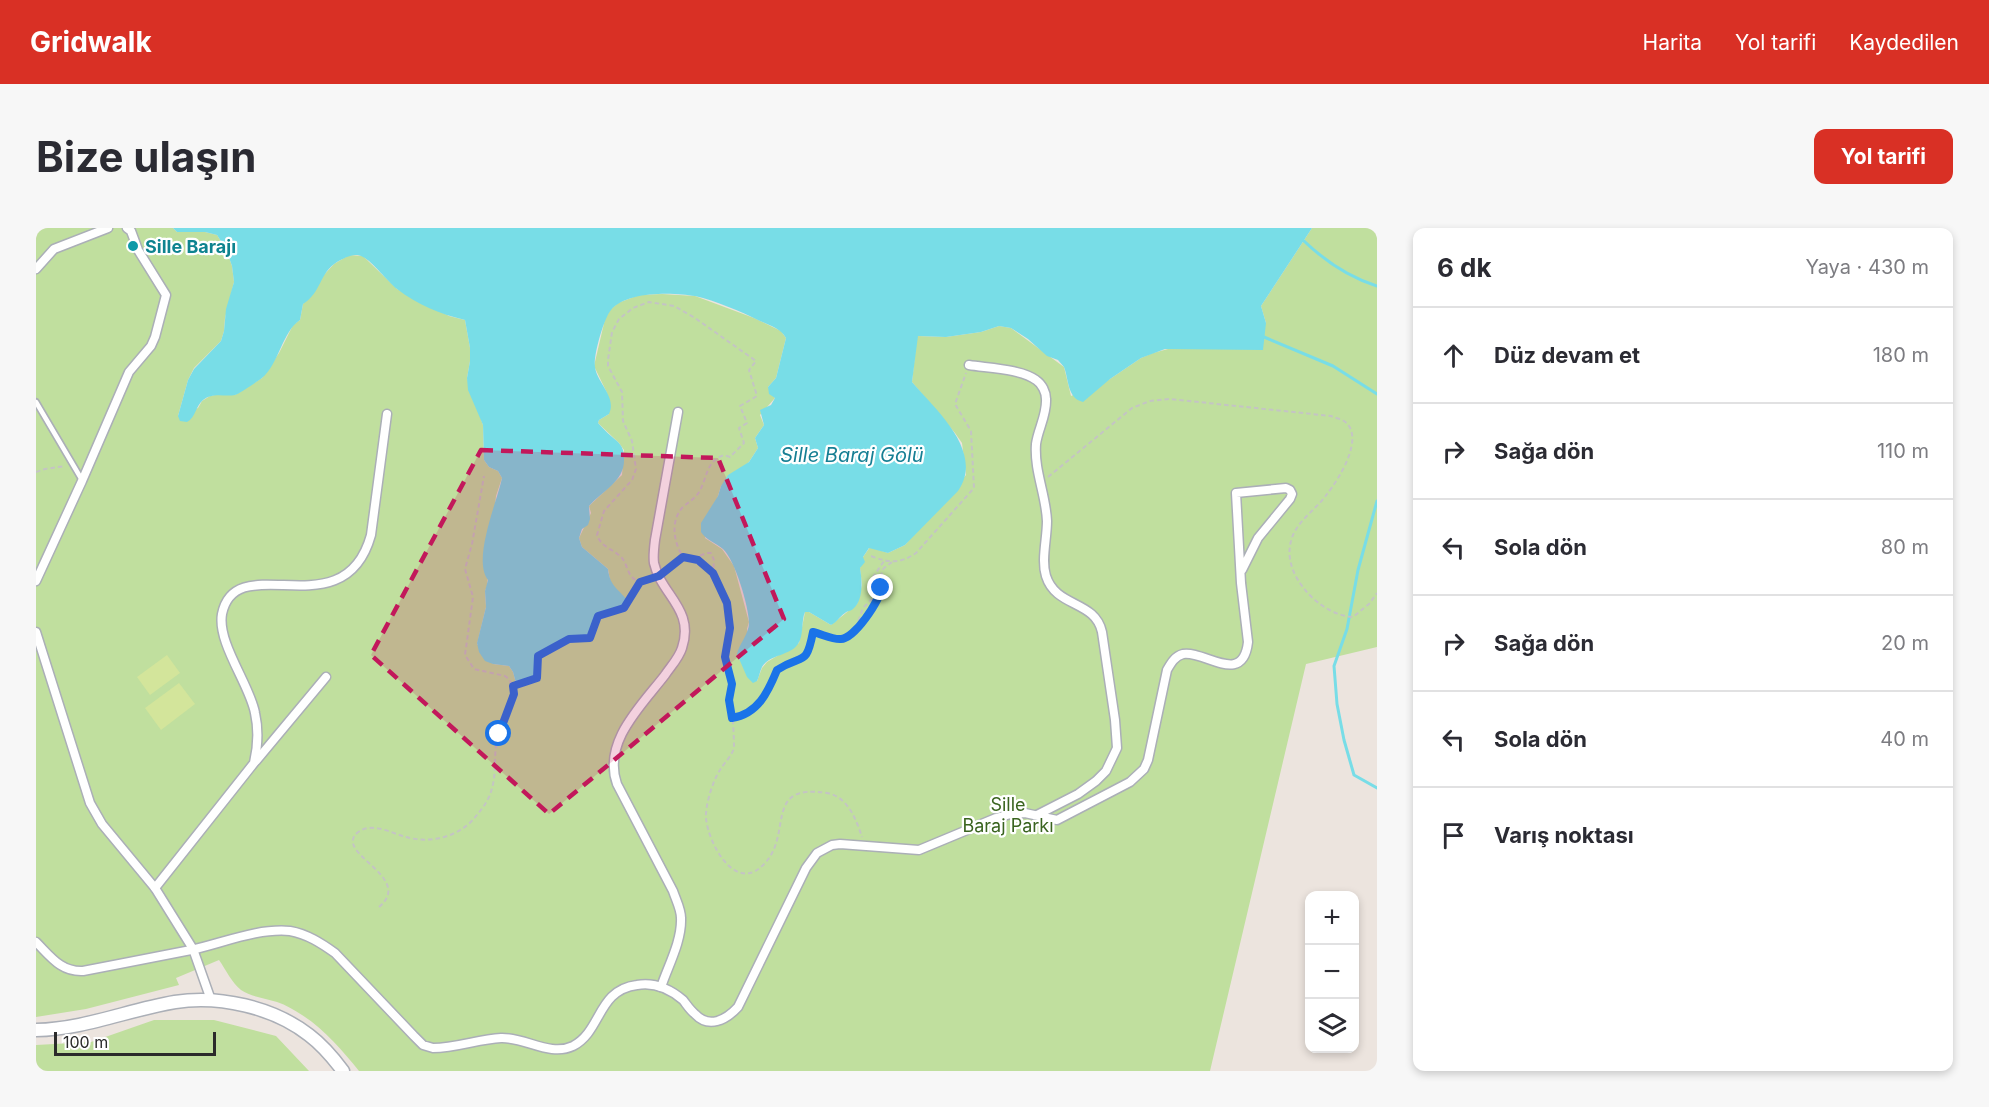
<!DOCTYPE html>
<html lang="tr">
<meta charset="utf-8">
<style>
body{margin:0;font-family:Inter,sans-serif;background:#f7f7f7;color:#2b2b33}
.controls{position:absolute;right:18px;bottom:18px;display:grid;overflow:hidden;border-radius:12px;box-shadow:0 3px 9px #0003}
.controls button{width:54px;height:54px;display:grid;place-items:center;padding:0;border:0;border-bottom:2px solid #e1e1e2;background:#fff;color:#2b2b33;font:30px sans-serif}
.scale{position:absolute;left:18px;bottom:15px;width:162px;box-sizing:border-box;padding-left:6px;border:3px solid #2b2b2b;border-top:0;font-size:16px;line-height:21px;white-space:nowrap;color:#2b2b2b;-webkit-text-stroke:4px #fff;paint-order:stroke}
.stop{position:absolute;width:18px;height:18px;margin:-14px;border:4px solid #1a73e8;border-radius:50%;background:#fff}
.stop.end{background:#1a73e8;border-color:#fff;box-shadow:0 2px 6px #0008}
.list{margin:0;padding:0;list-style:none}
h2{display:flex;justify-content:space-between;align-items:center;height:78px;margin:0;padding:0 24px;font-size:26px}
h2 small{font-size:20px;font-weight:400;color:#7c7c81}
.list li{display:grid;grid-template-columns:39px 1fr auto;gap:18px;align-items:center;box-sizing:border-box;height:96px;padding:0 24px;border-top:2px solid #e1e1e2}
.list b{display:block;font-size:22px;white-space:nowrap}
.list em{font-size:20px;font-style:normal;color:#7c7c81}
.icon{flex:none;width:33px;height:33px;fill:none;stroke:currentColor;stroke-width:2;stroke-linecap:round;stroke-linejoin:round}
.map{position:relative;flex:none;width:1341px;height:843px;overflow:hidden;border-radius:12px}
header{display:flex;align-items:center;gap:36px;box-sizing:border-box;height:84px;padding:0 30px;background:#d93025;color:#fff}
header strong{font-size:28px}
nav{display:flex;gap:33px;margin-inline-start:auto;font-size:21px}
.intro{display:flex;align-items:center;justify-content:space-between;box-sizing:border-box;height:144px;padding:0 36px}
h1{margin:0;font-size:42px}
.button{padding:15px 27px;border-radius:12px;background:#d93025;color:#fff;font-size:21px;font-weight:700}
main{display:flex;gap:36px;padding:0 36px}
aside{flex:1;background:#fff;border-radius:12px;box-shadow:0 3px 9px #0003}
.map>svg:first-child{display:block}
.green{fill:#c0df9e}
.pitch{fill:#d3e59b}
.water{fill:#78dde7}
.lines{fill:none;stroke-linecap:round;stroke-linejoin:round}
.stream{stroke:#78dde7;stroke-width:3}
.lane-casing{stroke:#abafb7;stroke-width:8}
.street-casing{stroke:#abafb7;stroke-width:11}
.secondary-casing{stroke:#abafb7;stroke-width:15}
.path{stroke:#c4c4c4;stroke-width:2;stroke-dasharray:4.5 3;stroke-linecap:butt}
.lane{stroke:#fff;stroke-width:4.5}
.street{stroke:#fff;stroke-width:8}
.secondary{stroke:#fff;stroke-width:12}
.route{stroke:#1a73e8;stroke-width:8}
.marked{fill:#c2185b;fill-opacity:0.2;stroke:#c2185b;stroke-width:4.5;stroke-dasharray:12 8;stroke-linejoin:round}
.culture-dot{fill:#0f9aa8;stroke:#fff;stroke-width:2}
.labels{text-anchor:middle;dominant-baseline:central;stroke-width:4.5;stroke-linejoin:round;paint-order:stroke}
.culture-label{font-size:18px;font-weight:bold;fill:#0d838f;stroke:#fff;text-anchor:start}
.park-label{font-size:18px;fill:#3a641f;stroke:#fff}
.water-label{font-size:20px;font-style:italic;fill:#167f94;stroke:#fff}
</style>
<header>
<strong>Gridwalk</strong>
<nav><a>Harita</a><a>Yol tarifi</a><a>Kaydedilen</a></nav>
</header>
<div class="intro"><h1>Bize ulaşın</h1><a class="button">Yol tarifi</a></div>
<main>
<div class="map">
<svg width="1341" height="843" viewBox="0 0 1341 843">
<rect width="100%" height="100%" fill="#ece4de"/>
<g class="green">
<path d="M 0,0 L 137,0 L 141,4 L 169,4 L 181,7 L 190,21 L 196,38 L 198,54 L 189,90 L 188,103 L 185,113 L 158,140 L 152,152 L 142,188 L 162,180 L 166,173 L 174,168 L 184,166 L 199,167 L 226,150 L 243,125 L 257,97 L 264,92 L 267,76 L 285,50 L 298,36 L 313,27 L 327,28 L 361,61 L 413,88 L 429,92 L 434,120 L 434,133 L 431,150 L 447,197 L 448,232 L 453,239 L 462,243 L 466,250 L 460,268 L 451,358 L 449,363 L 450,379 L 441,416 L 457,436 L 473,438 L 477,444 L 481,459 L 504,429 L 535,413 L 556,412 L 564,390 L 589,382 L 574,352 L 572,341 L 546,319 L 543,310 L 555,285 L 553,278 L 586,247 L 588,222 L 583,215 L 562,195 L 563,192 L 573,186 L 571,165 L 558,138 L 569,91 L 574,82 L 582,75 L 603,67 L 626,66 L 659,68 L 718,90 L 745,103 L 750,110 L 740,150 L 732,159 L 739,170 L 724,187 L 728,197 L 719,210 L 722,220 L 713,234 L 685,258 L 669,310 L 686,321 L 698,338 L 713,394 L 711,401 L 721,453 L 726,440 L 731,434 L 763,415 L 769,384 L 773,384 L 795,397 L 821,376 L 826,357 L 824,340 L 827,329 L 834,319 L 852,325 L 869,317 L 930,247 L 926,215 L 919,205 L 876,154 L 881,108 L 910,109 L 945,104 L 963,98 L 975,100 L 1028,139 L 1035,168 L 1074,151 L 1105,130 L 1117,125 L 1230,95 L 1225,78 L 1276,0 L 1341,0 L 1341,419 L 1270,436 L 1174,843 L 323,843 C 307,823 288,801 266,787 C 258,782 250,777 241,774 C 229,770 215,769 205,762 C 196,755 190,742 183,732 L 140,750 L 143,757 L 50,781 L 0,789 Z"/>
<path d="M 118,792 L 178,792 L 240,808 L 273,843 L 0,843 L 0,817 L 55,814 Z"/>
</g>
<g class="pitch">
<path d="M 131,427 L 144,445 L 114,467 L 101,449 Z"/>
<path d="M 143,455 L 159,476 L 125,502 L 109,480 Z"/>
</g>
<path class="water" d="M 137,0 L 1276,0 L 1225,78 L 1230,95 L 1227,122 L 1129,121 L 1105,130 L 1074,151 L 1047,174 C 1031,170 1033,152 1028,139 L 1022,132 L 1011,128 L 992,111 L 975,100 L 963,98 L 945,104 L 910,109 L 882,108 L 876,154 C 900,182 949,224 922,263 L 869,317 L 852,325 L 833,320 L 827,329 L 829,334 L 824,340 C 826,351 828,372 817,381 C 813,384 813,382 809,385 C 803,389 801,394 795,397 L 773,384 L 769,384 C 765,393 768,407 762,416 C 754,428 734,426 726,439 C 724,443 723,449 721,453 L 717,455 L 711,449 L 701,426 C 703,416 713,406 713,395 C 713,379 699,332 687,321 C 679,314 671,313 665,304 L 665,295 L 682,268 L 685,258 L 692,247 L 713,234 L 722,220 L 719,210 L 728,197 L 724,182 L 735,177 L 739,170 L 733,166 L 732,159 L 740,150 L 750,110 C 745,101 733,97 724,93 C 704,83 680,73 659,68 C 637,64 590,63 575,82 C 568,90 557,128 559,139 C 561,155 581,169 573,186 L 563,192 L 562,195 C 568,202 575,208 582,214 C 587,219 588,224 588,231 C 589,253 566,263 553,278 L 554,291 L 552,297 L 546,301 L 543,310 L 546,319 L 572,341 C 574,360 584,361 594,376 L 589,382 L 564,390 L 556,412 L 535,413 L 505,429 L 503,451 L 481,459 L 477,444 L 473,438 L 457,436 L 449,433 L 443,424 L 441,415 L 450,379 L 449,363 L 452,352 C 436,332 461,274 466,250 L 462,243 L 453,239 L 448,232 L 447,197 L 432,162 L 431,150 L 434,133 L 434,120 L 429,92 C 404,86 382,77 361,61 C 351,53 337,34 327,29 C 318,24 309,30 301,34 C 283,45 286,64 267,76 L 264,92 C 246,104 243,136 226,150 C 222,153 203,166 199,167 C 188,169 177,164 167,172 C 159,179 160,189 151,194 L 144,193 L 142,188 L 152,152 L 158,141 L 185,113 L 188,103 L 190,81 L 198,54 L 196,38 L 190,21 L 181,7 L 169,4 L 141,4 Z"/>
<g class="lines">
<g class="stream">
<path d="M 1268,13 C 1290,34 1312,49 1341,58"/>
<path d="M 1228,109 L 1297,138 L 1341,166"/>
<path d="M 1341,273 L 1322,342 L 1311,401 L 1298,438 L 1301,476 L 1308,512 L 1318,547 L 1341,560"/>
</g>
<g class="lane-casing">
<path id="lane" d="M 0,174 L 46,252"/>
</g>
<g class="street-casing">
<g id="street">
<path d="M 0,41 L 18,21 L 72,0"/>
<path d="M 933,137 C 951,140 986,141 1000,152 C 1006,156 1010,164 1010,171 C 1011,187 1002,201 1000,216 C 998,243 1010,267 1011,293 C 1011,311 1005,332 1010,348 C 1020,380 1059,372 1066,404 L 1079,492 L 1081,520 L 1070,543 L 1060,553 L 1042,566 L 1001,587"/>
<path d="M 0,353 L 46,253 L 93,144 L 115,118 L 119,109 L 130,67 L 102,22 L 95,3 L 91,0"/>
<path d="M 0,404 L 54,575 L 66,596 L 119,660 L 157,721 L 175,772"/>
<path d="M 220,533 L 290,449"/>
<path d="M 119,660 L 218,535 C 222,518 223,503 219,485 C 214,457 181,415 186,386 C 200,318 308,404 335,307 L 351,186"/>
<path d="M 0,714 C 15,729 25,744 47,743 C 83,736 120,729 155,722 C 187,715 221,700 254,703 C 271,706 285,715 299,725 L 378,808 L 387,817 L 397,820 C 420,820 443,811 465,810 C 489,809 514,829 537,818 C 566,803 561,762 601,757 C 618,754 634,761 647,772 C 651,777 654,782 659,786 C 673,801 690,792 702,779 L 770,640 L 781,625 L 796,617 L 804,616 L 883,622 L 960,590 L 975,586 L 989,585 L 1021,592 L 1094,554 L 1108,541 L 1112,532 L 1131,442 C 1135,435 1139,428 1147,426 C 1168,422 1207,459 1212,414 L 1205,355 L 1200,265 L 1250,260 L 1254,262 L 1256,266 L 1254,271 L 1222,310 L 1206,342"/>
<path d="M 625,759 C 632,738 646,713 645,690 C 645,681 640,672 637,663 L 581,556 C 566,514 606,477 629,447 C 635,438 643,430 646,420 C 659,381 625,367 618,335 C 617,328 618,320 619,312 L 642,184"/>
</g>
</g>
<g class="secondary-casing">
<path id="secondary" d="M 0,802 C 48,801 92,782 139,774 C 183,767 237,779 273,807 C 285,816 298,831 307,843"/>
</g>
<g class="path">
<path d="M 0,244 L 9,241 L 29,238"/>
<path d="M 1012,249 L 1096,180 L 1114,173 L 1134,171 L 1295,188 C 1299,190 1305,191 1308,193 C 1330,208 1303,251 1291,266 C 1280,282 1260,293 1255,313 C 1250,331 1258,349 1270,363 C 1281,376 1299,388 1317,389 L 1333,376 L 1341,365"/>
<path d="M 835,328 C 853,335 864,336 880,325 L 938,260 L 935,203 L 919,176 L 930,145"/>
<path d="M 657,330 L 671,325 L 675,325 L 678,332 L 677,345"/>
<path d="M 629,343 L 647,329 C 654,330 662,331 668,336 C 685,348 694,377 693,398 C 693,408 688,418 689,429 C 690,436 694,444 695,451 C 696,457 693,463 693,469 C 693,474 695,478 696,482 C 697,492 698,509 698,519 C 697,527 688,535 684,542 C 677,552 669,578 670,590 C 672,615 700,668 729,635 C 757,605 727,555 791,565 C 812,569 820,591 826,609"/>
<path d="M 614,352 C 610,353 605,355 600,352 C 591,348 592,336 585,329 C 577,321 565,319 561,307 L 568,283 L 596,252 L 600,241 L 596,213 L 587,193 L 586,164 L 572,138 L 572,132 L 576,104 L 583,91 L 597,80 L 613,74 L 638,78 L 659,90 L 720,133 L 713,142 L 721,168 L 704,178 L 711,195 L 703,200 L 708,215 L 694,229 L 688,227 C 669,234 672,249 663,264 C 659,271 652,274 646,280 C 634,294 638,315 647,329"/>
<path d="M 820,400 L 827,380 L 840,367 L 833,355 L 848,333"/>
<path d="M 477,458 L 501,450 L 502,428 L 533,411 L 554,410 L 562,388 L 588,380 L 604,354"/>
<path d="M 697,490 C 723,486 733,463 741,442 C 767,425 770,440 778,404 L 804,412 L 814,408 L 843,368 L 846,343 L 848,340 L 856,334"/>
<path d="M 343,679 C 379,649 298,626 321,605 C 335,593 355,605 370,609 C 394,616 424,609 440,588 C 447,580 454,570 456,560 C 460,547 458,533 460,519 C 463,501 478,478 478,462 L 473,451 L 469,448 L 438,441 L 429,427 L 437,369 L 429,341 L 436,316 L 448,248"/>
</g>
<use href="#lane" class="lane"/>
<use href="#street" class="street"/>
<use href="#secondary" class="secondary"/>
</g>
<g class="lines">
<path class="route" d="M 463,506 L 478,466 L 477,458 L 501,450 L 502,428 L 533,411 L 554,410 L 562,388 L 588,380 L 604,354 L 623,348 L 647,329 L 662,332 L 677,345 L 691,375 L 694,400 L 689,429 L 696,456 L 693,472 L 696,490 C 722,486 732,464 741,442 C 767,425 770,440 777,404 C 786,406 797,412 805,411 C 818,411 844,373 845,360"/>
</g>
<path class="marked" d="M 445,222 L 682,230 L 748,391 L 513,586 L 335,427 Z"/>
<circle class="culture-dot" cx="97" cy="18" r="6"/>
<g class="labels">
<g class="culture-label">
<text x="109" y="18">Sille Barajı</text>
</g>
<g class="park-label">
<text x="972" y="576">Sille<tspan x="972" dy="21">Baraj Parkı</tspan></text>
</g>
<g class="water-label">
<text x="816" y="227">Sille Baraj Gölü</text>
</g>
</g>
</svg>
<div class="controls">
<button>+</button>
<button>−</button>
<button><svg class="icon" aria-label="layers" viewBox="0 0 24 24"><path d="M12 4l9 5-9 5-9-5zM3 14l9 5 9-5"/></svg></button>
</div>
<div class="scale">100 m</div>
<div class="stop" style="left:463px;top:506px"></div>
<div class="stop end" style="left:845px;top:360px"></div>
</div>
<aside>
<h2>6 dk<small>Yaya · 430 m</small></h2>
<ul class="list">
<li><svg class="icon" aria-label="ahead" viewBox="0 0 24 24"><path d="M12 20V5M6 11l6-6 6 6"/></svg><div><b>Düz devam et</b></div><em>180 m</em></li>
<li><svg class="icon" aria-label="right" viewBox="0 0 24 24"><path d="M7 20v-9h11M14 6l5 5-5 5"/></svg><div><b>Sağa dön</b></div><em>110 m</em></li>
<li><svg class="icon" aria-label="left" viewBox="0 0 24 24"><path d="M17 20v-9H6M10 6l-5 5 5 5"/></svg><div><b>Sola dön</b></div><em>80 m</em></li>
<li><svg class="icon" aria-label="right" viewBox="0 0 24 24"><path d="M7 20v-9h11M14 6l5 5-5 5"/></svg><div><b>Sağa dön</b></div><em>20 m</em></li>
<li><svg class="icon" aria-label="left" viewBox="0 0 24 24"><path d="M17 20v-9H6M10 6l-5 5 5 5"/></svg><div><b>Sola dön</b></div><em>40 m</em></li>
<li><svg class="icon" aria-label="arrive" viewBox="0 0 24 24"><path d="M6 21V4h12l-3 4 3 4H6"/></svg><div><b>Varış noktası</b></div></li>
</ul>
</aside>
</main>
